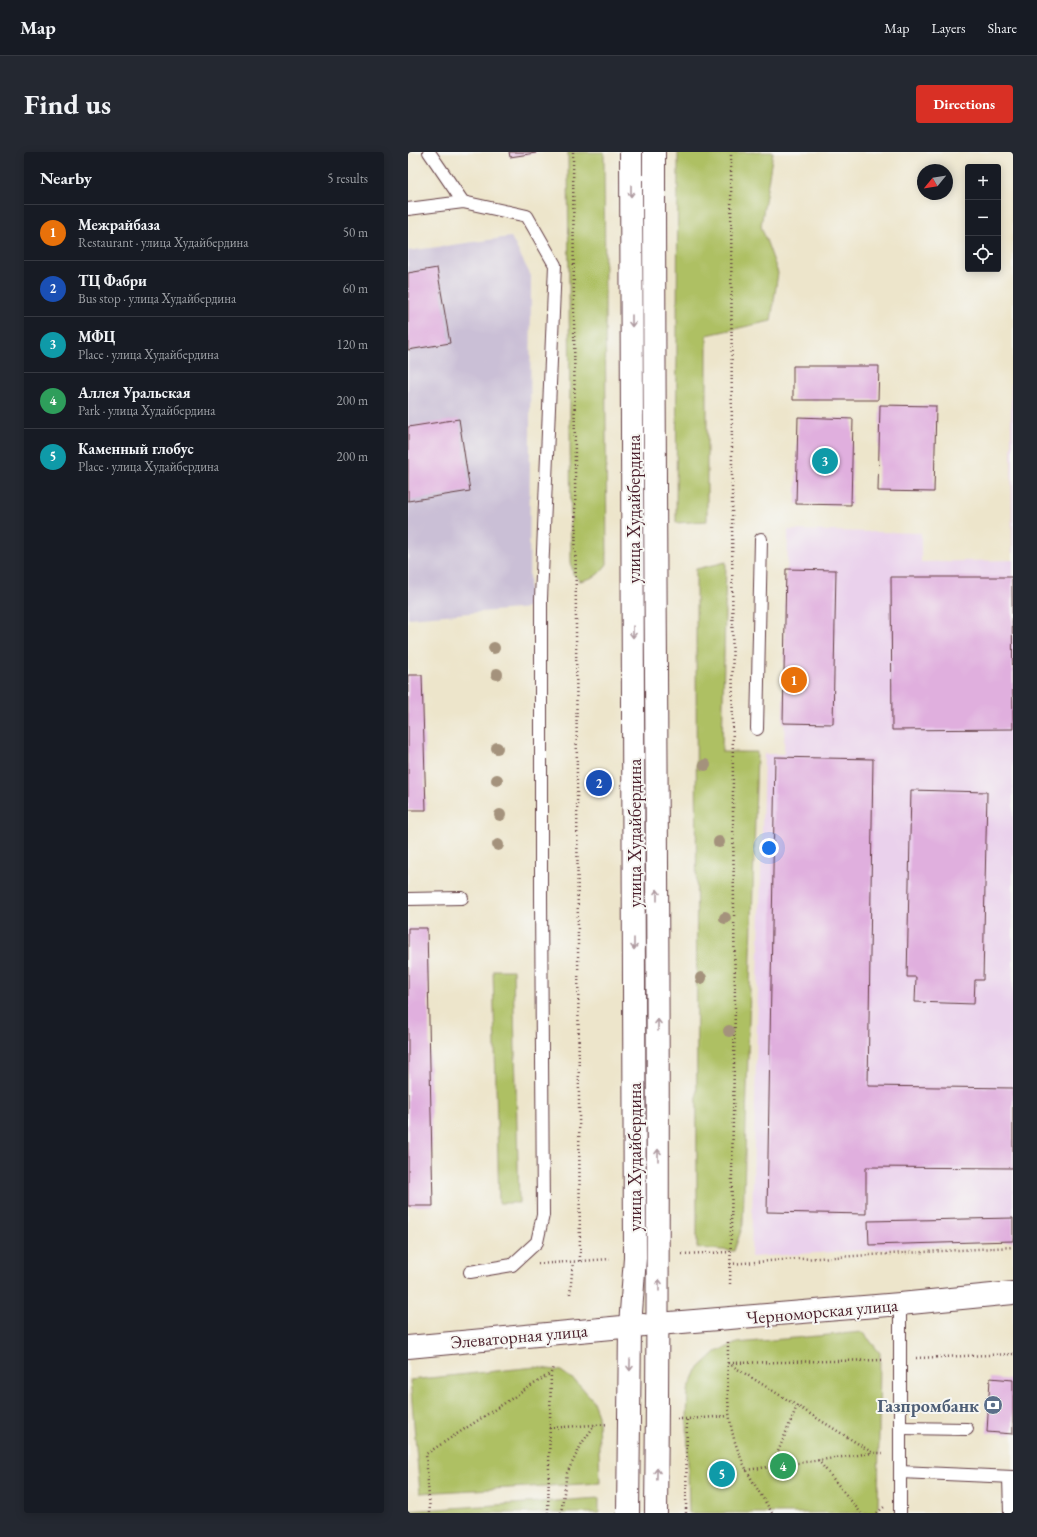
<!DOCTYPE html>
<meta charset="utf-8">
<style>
body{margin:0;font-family:"EB Garamond",serif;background:#242831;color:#f1f3f6}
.controls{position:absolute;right:12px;top:12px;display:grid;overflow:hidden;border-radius:4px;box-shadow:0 2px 10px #0003}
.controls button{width:36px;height:36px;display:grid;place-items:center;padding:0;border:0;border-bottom:1px solid #363941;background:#171b24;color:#f1f3f6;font:20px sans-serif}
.compass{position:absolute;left:509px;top:12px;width:36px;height:36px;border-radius:50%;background:#171b24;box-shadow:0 2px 10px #0003;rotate:240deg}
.you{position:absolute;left:361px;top:696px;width:14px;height:14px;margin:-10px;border:3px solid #fff;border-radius:50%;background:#1a73e8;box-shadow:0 0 0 6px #1a73e833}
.badge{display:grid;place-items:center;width:26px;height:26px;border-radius:50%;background:#d93025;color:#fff;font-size:13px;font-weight:700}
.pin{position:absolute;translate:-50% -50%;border:2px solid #fff;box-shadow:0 1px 4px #0006}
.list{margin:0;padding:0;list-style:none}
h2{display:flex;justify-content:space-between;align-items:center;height:52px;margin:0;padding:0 16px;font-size:17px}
h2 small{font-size:13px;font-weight:400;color:#9ea1a6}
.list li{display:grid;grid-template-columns:26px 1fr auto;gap:12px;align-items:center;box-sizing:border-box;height:56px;padding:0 16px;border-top:1px solid #363941}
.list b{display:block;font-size:15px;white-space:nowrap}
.list p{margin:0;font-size:13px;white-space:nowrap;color:#9ea1a6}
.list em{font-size:13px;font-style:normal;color:#9ea1a6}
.icon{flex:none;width:22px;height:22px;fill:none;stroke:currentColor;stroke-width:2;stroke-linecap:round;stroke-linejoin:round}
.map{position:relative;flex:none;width:605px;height:1361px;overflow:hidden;border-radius:4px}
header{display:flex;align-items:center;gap:24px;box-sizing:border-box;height:56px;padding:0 20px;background:#171b24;border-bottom:1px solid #363941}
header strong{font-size:19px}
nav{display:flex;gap:22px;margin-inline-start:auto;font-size:14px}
.intro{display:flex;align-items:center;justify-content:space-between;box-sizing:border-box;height:96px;padding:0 24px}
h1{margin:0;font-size:28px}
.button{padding:10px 18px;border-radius:4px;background:#d93025;color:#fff;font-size:14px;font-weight:700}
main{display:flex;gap:24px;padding:0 24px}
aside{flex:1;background:#171b24;border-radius:4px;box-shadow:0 2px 10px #0003}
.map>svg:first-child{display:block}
.built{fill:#ead1ec}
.industrial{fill:#cabfd6}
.green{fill:#aec063;stroke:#7c7047}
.building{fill:#e0afde}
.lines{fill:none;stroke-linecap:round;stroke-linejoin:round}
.lane-casing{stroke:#623d43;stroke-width:14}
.secondary-casing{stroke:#623d43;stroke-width:24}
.primary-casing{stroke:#623d43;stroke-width:24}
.path{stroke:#623d43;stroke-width:2.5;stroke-dasharray:1 3;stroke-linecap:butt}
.lane{stroke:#fff;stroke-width:12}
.secondary{stroke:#fff;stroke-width:22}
.primary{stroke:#fff;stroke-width:22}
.tree{fill:#a4927c}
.oneway{stroke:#ae9aa0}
.labels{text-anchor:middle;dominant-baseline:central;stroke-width:4;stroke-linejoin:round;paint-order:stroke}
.street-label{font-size:18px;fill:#4a1f2b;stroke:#f6f6f2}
.service-label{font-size:18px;font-weight:bold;fill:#4e5e75;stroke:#f6f6f2;text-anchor:end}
</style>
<header>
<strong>Map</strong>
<nav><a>Map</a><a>Layers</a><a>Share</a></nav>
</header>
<div class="intro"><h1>Find us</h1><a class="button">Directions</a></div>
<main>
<aside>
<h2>Nearby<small>5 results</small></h2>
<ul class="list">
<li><span class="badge" style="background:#e8710a">1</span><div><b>Межрайбаза</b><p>Restaurant · улица Худайбердина</p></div><em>50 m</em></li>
<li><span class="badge" style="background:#1a4fb4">2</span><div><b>ТЦ Фабри</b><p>Bus stop · улица Худайбердина</p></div><em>60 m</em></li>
<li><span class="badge" style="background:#0f9aa8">3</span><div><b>МФЦ</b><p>Place · улица Худайбердина</p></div><em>120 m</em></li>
<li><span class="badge" style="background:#2e9e5b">4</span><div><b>Аллея Уральская</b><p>Park · улица Худайбердина</p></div><em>200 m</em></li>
<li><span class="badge" style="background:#0f9aa8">5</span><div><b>Каменный глобус</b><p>Place · улица Худайбердина</p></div><em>200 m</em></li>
</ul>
</aside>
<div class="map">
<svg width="605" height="1361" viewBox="0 0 605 1361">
<rect width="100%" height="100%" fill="#f6f6f2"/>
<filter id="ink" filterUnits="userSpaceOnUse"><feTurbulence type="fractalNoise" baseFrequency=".025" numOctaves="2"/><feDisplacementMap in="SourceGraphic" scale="8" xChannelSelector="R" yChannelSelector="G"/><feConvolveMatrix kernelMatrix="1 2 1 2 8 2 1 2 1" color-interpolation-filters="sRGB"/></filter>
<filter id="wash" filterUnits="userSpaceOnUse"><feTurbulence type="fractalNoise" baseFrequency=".012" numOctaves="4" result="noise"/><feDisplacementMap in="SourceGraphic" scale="16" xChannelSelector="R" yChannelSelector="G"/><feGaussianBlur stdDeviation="0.9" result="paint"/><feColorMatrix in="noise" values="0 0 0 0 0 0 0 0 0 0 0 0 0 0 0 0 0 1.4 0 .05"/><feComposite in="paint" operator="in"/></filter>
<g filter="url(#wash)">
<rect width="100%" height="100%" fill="#ede5cb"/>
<path class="built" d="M 605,231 L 605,1089 L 343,1105 L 356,602 L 376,602 L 380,378 L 513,381 L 513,410 L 604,408 L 603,232 Z"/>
<path class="industrial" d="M 103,85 L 123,124 L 121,456 L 0,466 L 0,99 Z"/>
<g class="green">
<path d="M 160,0 L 196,0 L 199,412 C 190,424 186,426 172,429 L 165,422 L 163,410 Z"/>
<path d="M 270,0 L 365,0 L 353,74 L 370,121 L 363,169 L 299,183 L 299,369 L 268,371 Z"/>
<path d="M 318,410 L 314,600 L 349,600 L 335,1073 L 326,1099 L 289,1096 L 288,417 Z"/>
<path d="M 85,818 L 105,818 L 111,1051 L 91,1051 Z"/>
<path d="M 455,1180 L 472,1201 L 470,1361 L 281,1361 L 279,1267 L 280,1239 L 289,1218 L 308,1200 L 329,1191 Z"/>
<path d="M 127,1215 L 153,1219 L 170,1231 L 184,1247 L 190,1263 L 192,1331 L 12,1341 L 2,1228 Z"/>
<path d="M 191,1346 L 191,1361 L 0,1361 L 0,1359 Z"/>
</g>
<g id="blocks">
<g class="building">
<path d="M 101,0 L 128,0 L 128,1 L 102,5 Z"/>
<path d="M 29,116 L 42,191 L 0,198 L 0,121 Z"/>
<path d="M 385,214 L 471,214 L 470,248 L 385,248 Z"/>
<path d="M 472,253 L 528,254 L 526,340 L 470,339 Z"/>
<path d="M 390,265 L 445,267 L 443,353 L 388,352 Z"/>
<path d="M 51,267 L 62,339 L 0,349 L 0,275 Z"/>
<path d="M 378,417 L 428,418 L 425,572 L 375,571 Z"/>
<path d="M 483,425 L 604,425 L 605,577 L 484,578 Z"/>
<path d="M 0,523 L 14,523 L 18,658 L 0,658 Z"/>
<path d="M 367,605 L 465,607 L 460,934 L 605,936 L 605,1016 L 458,1015 L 458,1062 L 359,1060 Z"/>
<path d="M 503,638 L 579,640 L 575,828 L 567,828 L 566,852 L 507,850 L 508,825 L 499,825 Z"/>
<path d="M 0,776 L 19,776 L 25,1054 L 0,1054 Z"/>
<path d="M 605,1066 L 605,1089 L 461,1093 L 460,1069 Z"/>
<path d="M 582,1226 L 605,1228 L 605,1282 L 579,1280 Z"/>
</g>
</g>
</g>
<g filter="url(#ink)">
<use href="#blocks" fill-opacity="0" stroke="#623d43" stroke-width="1"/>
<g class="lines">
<g class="lane-casing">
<g id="lane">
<path d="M 21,0 L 55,50"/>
<path d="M 0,57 L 55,50 L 119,64 L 147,113 L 133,447 L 133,745 L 135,1063 L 129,1090 L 104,1113 L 62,1120"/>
<path d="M 349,577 L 353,387"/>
<path d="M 0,747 L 54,746"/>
<path d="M 493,1276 L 559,1277"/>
<path d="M 492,1320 L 605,1325"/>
<path d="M 601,1325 L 602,1361"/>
<path d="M 492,1361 L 492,1152"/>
</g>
</g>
<g class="secondary-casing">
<path id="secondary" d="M 250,1172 L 492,1152 L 605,1141"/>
</g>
<g class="primary-casing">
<g id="primary">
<path d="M 246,0 C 246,454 253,907 248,1361"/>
<path d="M 0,1195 L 236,1173"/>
<path d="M 220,1361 L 222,1174 L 227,1106 L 223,0"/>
</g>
</g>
<g class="path">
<path d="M 165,0 L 172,1110"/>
<path d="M 274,1102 L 322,1100"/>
<path d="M 130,1112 L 202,1107"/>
<path d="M 322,1112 L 374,1108 L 605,1095"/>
<path d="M 322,1132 L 327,853 L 325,663 L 323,0"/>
<path d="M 162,1142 L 165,1110"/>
<path d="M 320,1190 C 320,1224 317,1261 328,1293 C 336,1318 351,1339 364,1361"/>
<path d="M 508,1206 L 605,1202"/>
<path d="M 320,1211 L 465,1301 L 475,1301"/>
<path d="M 321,1211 L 476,1208"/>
<path d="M 269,1267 L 279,1267"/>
<path d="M 141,1276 L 200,1272"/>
<path d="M 410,1308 L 453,1361"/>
<path d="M 364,1314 L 389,1254"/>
<path d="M 338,1318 L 464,1301"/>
<path d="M 22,1361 L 18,1302 L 143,1221"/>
<path d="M 140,1361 L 143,1221 L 145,1215"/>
<path d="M 153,1361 L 159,1321 L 174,1291 L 187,1273"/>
<path d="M 278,1361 L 279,1267 L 321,1264"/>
<path d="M 469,1361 L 476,1355"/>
</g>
<use href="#lane" class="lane"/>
<use href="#secondary" class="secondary"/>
<use href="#primary" class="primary"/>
</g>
<g class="tree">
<circle cx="86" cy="496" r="6"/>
<circle cx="89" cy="522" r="6"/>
<circle cx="89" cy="596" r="6"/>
<circle cx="297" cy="613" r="6"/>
<circle cx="89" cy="628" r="6"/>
<circle cx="92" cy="663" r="6"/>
<circle cx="311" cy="690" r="6"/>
<circle cx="90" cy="693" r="6"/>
<circle cx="317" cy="766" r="6"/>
<circle cx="293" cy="826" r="6"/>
<circle cx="321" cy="879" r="6"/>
</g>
<defs><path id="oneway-shaft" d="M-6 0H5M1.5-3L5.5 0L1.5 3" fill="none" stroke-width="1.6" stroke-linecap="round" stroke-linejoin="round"/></defs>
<g class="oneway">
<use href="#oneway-shaft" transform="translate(223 39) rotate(90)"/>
<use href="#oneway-shaft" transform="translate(224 169) rotate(90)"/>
<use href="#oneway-shaft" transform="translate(225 480) rotate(90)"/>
<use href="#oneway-shaft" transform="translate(249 743) rotate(-90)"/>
<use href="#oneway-shaft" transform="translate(226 792) rotate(90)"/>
<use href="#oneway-shaft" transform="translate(250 873) rotate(-90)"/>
<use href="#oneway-shaft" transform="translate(250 1003) rotate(-90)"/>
<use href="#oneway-shaft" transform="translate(251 1133) rotate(-90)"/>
<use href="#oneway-shaft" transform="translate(222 1213) rotate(91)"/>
<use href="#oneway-shaft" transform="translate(249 1322) rotate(-89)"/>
</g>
</g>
<defs>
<g id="bank-disc" transform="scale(1)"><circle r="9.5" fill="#5c6f8a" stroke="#f6f6f2"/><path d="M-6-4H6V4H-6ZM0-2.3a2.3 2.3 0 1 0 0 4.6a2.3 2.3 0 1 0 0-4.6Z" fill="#fff"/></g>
</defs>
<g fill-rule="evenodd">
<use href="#bank-disc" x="585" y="1253"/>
</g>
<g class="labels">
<g class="street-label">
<text transform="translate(225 357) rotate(-90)">улица Худайбердина</text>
<text transform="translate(226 681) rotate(-90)">улица Худайбердина</text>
<text transform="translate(226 1005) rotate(-90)">улица Худайбердина</text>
<text transform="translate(414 1159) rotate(-5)">Черноморская улица</text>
<text transform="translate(111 1184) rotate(-5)">Элеваторная улица</text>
</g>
<g class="service-label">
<text x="571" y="1253">Газпромбанк</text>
</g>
</g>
</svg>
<div class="controls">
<button>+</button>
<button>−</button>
<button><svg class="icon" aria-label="locate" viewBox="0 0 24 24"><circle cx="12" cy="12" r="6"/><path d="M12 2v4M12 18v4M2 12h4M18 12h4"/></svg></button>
</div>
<svg class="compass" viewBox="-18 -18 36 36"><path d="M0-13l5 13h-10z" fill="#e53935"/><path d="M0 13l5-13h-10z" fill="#9ea1a6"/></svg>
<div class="you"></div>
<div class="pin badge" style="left:386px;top:528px;background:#e8710a">1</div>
<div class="pin badge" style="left:191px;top:631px;background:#1a4fb4">2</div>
<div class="pin badge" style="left:417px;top:309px;background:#0f9aa8">3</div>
<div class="pin badge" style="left:375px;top:1314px;background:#2e9e5b">4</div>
<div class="pin badge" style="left:314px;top:1322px;background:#0f9aa8">5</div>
</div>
</main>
